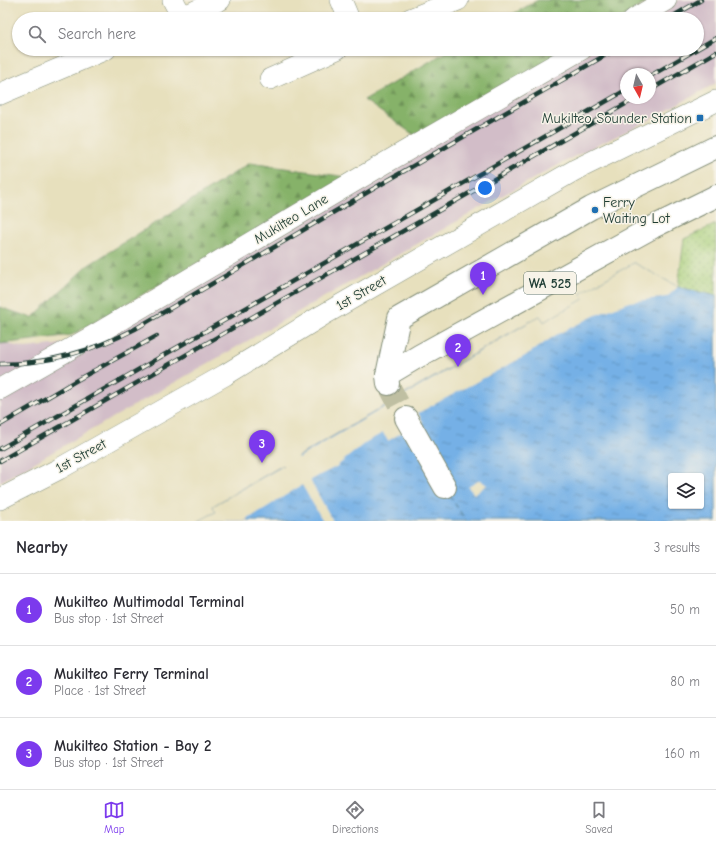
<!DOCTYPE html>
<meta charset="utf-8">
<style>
body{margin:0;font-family:"Comic Neue",sans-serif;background:#f7f7f7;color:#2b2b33}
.controls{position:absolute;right:12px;bottom:12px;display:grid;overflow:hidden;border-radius:4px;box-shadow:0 1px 3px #0004}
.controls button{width:36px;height:36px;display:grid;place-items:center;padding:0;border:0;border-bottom:1px solid #e1e1e2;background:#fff;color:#2b2b33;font:20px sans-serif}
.compass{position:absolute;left:620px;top:68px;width:36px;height:36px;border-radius:50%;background:#fff;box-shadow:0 1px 3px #0004;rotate:172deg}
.you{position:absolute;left:485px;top:188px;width:14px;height:14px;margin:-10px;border:3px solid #fff;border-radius:50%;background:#1a73e8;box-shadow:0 0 0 6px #1a73e833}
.badge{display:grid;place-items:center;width:26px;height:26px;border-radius:50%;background:#7c3aed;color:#fff;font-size:13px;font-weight:700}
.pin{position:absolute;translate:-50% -33px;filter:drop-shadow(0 1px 2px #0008)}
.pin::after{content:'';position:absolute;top:21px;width:14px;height:12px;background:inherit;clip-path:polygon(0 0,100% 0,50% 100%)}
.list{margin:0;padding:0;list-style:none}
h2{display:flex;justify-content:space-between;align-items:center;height:52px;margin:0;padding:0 16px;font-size:17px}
h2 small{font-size:13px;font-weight:400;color:#7c7c81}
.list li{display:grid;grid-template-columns:26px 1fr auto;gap:12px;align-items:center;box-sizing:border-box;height:72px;padding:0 16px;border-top:1px solid #e1e1e2}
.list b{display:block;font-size:15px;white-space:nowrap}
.list p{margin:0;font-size:13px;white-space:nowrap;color:#7c7c81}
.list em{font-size:13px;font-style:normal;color:#7c7c81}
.icon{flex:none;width:22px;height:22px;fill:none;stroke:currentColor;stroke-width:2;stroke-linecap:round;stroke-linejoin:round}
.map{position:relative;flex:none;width:716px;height:521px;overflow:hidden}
.search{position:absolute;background:#fff;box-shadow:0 1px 3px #0004;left:12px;right:12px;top:12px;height:44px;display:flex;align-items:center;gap:10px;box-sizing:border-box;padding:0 14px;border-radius:22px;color:#7c7c81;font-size:15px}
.sheet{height:268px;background:#fff}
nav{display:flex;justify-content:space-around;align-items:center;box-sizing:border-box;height:56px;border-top:1px solid #e1e1e2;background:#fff;font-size:11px;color:#7c7c81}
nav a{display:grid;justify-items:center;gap:2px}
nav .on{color:#7c3aed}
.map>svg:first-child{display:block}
.railway{fill:#d2bdc8;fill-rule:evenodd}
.green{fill:url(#green-dots);stroke:#648656}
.forest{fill:url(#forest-firs);stroke:#52784e}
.water{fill:url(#water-ripples);stroke:#4a768d;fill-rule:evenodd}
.pier{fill:#e7e0bd}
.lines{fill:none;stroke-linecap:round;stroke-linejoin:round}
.ferry{stroke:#345a60;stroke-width:1;stroke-dasharray:5 4;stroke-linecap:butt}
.major-tunnel{stroke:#bfbfa2;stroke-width:22;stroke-dasharray:22 11;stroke-linecap:butt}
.minor-casing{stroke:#838e78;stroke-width:22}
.major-casing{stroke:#838e78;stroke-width:24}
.minor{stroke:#fff;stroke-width:21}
.major{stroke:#fff;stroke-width:22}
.rail-casing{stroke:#1f3d34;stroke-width:4.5}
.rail{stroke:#f7f3e8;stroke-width:3;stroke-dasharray:9;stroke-linecap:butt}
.poi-dot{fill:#1f6fb2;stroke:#f7f3e8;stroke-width:1.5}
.labels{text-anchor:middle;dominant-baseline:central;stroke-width:3;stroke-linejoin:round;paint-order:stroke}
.shield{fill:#f7f3e8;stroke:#60746a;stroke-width:1}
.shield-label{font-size:13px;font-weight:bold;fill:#1f3d34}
.poi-label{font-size:14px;fill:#1f3d34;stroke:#f7f3e8;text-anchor:end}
.street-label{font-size:14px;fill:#1f3d34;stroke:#f7f3e8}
</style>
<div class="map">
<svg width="716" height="521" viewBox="0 0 716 521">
<defs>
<pattern id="green-dots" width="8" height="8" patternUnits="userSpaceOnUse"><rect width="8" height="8" fill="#a8cf79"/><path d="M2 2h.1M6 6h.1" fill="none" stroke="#88a964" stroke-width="1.8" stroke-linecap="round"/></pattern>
<pattern id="forest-firs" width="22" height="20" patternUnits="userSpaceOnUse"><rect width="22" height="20" fill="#86b269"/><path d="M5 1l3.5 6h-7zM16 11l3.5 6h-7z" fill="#6d9257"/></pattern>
<pattern id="water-ripples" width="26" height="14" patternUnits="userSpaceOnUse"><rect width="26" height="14" fill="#74b0e6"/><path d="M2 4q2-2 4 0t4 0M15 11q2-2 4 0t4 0" fill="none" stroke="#5f90bb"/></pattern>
</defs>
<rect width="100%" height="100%" fill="#f7f3e8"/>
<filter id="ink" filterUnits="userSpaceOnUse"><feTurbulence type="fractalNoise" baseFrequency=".025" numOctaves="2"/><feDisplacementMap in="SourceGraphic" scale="8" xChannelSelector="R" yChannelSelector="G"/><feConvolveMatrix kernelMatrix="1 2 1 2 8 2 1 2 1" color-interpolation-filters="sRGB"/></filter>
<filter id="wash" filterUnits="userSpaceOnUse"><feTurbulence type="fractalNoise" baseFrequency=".012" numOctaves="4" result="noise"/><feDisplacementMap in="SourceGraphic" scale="16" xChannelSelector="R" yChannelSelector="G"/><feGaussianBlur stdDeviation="0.9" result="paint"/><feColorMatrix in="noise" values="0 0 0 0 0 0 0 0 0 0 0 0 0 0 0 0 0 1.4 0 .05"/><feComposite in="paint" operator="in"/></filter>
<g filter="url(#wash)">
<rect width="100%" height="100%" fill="#e7e0bd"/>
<path class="railway" d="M 678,0 L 716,0 L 716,83 L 654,118 L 573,157 L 496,199 L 0,482 L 0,342 L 25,348 L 91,341 L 594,49 L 697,49 L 697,19 L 645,19 ZM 626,74 L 650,74 L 650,98 L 626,98 Z"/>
<path class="green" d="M 716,224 L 716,296 L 678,287 L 684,239 Z"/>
<g class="forest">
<path d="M 538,0 L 651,0 L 619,19 L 504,19 Z"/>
<path d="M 451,49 L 568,49 L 417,137 L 364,100 Z"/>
<path d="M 250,163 L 347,177 L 72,335 L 0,344 L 0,307 L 32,318 L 87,266 Z"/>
</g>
<path class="water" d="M 634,263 L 678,287 L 716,296 L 716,521 L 199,521 L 216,512 L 213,506 L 512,332 L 540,316 L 544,322 L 584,299 L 581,293 ZM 671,476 L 701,476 L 701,506 L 671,506 Z"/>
<g class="pier">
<path d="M 634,263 L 678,287 L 667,297 L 629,302 L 594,316 L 556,335 L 525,356 L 418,413 L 423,422 L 418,425 L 404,431 L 388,441 L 383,433 L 366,442 L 336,467 L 310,480 L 333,521 L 323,521 L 302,485 L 245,521 L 199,521 L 216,512 L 213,506 L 283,466 L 282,464 L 297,456 L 298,458 L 540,316 L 544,322 L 584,299 L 581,293 Z"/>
<path d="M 480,480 L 487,485 L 474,494 L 468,487 Z"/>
</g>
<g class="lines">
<path class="ferry" d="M 450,496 L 466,521"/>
</g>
</g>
<g filter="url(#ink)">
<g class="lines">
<path class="major-tunnel" d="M 388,384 L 406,418"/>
<g class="minor-casing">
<g id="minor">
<path d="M 173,0 L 182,17"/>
<path d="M 341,0 L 349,19"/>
<path d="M 178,19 L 220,0"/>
<path d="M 410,19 L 458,0"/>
<path d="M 634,19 L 666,0"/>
<path d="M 270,79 L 337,49"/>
<path d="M 0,94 L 106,49"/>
<path d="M 0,389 L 98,333 L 392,159 L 582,49"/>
<path d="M 0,499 L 59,469 L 225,375 L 323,315 L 575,170 L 716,101"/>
</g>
</g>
<g class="major-casing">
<g id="major">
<path d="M 387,375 L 419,356 L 653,227 L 716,196"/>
<path d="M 388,384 L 387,375 L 399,318 L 591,208 L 716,147"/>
<path d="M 406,418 L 445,487"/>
</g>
</g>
<use href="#minor" class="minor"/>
<use href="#major" class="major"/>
<g class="rail-casing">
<g id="rail">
<path d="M 668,19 L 701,0"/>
<path d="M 650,76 L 716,38"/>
<path d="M 650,90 L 716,52"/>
<path d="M 0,364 C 48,364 93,351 135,329 L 385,182 L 616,49"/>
<path d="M 0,425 L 77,380 L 157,336"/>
<path d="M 0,449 L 626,90"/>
<path d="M 0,461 L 636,98"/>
</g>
</g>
<use href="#rail" class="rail"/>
</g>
</g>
<g class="poi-dot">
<rect x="696" y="114" width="8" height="8" rx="2"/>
<circle cx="595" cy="210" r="4"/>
</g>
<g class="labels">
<rect class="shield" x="524" y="272" width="52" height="22" rx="3"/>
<g class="shield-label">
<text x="550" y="283">WA 525</text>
</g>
<g class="poi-label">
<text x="692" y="118">Mukilteo Sounder Station</text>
<text x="603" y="202" text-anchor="start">Ferry<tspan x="603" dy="16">Waiting Lot</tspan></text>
</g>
<g class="street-label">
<text transform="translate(291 219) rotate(-31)">Mukilteo Lane</text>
<text transform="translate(361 293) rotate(-30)">1st Street</text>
<text transform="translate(81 456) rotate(-29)">1st Street</text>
</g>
</g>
</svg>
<div class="controls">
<button><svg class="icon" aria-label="layers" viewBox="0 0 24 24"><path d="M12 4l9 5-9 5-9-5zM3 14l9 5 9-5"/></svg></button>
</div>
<svg class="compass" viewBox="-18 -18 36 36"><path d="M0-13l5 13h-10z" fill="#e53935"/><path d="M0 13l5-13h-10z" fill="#7c7c81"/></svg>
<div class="you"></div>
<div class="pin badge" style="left:483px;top:295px">1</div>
<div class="pin badge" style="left:458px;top:367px">2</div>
<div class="pin badge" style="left:262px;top:463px">3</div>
<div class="search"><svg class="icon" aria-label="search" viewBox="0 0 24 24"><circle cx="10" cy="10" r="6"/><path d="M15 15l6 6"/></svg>Search here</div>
</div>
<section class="sheet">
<h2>Nearby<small>3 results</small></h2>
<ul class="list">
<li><span class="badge">1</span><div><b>Mukilteo Multimodal Terminal</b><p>Bus stop · 1st Street</p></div><em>50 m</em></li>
<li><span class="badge">2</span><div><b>Mukilteo Ferry Terminal</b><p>Place · 1st Street</p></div><em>80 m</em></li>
<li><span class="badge">3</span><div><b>Mukilteo Station - Bay 2</b><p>Bus stop · 1st Street</p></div><em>160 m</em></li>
</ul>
</section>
<nav>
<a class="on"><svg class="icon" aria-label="map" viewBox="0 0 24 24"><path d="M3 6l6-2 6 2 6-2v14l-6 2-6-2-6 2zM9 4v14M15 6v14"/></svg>Map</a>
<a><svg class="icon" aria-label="directions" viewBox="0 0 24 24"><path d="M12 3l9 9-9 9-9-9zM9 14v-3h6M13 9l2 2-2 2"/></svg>Directions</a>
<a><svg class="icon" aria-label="saved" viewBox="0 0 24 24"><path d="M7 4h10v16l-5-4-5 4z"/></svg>Saved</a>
</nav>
